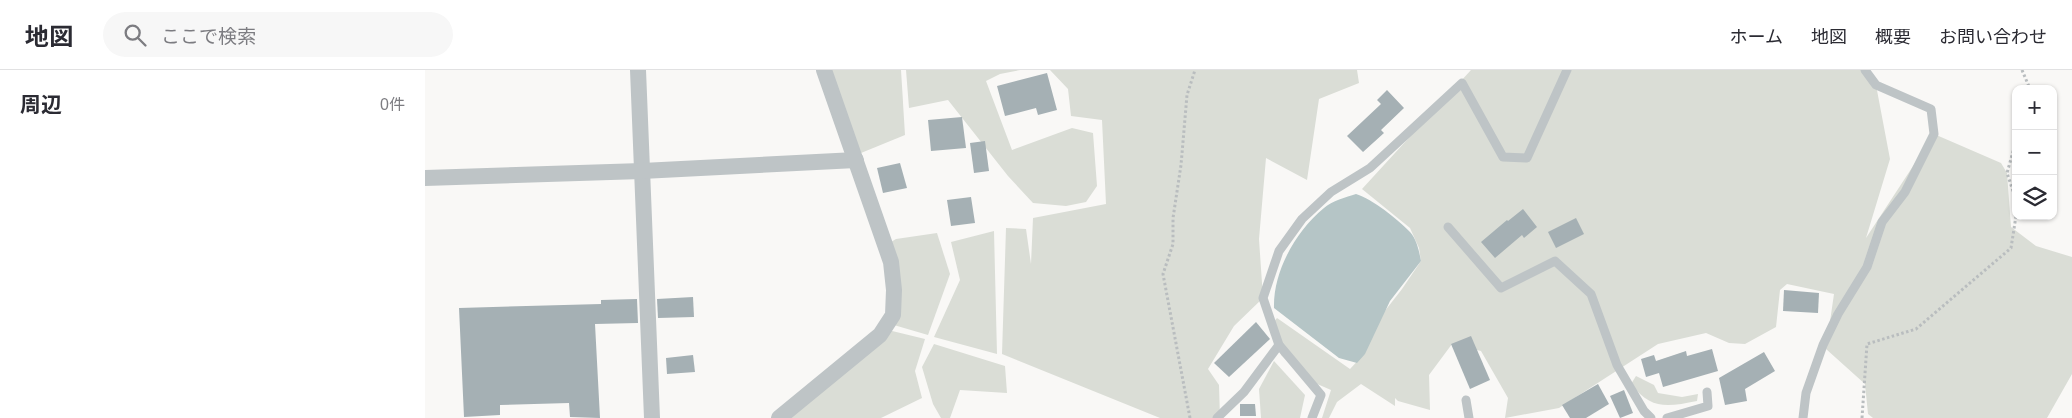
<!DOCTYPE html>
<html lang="ja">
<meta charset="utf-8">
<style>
body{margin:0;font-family:Helvetica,"Noto Sans JP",sans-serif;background:#f7f7f7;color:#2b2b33}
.controls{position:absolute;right:15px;top:15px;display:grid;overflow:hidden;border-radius:10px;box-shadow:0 1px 4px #0004}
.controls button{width:45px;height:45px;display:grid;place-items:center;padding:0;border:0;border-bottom:1px solid #e1e1e2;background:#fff;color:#2b2b33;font:25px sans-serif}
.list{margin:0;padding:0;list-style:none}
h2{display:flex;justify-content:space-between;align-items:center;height:65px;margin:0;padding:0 20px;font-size:21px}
h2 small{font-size:16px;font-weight:400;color:#7c7c81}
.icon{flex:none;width:28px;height:28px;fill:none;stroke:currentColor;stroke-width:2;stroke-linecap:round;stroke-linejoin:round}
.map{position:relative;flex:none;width:1647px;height:348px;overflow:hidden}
header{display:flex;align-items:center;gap:30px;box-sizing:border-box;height:70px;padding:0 25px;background:#fff;border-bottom:1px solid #e1e1e2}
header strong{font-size:24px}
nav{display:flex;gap:28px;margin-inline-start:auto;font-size:18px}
.search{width:350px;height:45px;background:#f7f7f7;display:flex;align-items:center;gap:12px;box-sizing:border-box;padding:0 18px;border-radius:28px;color:#7c7c81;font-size:19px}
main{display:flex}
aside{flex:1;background:#fff}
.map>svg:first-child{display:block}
.green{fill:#daddd6}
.water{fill:#b5c5c6}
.building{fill:#a5b0b4}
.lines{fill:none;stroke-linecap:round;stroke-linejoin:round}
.path{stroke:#b9bdbf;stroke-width:3;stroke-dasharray:2.5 2.5;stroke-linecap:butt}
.service{stroke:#bec4c6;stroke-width:9}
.minor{stroke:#bec4c6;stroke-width:16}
</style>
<header>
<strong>地図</strong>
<div class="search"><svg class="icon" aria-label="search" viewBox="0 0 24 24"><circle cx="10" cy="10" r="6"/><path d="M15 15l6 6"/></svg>ここで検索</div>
<nav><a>ホーム</a><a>地図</a><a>概要</a><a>お問い合わせ</a></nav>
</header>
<main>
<aside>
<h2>周辺<small>0件</small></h2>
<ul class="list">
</ul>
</aside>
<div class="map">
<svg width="1647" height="348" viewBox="0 0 1647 348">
<rect width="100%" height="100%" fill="#f9f8f6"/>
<g class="green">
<path d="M 402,0 L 476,0 L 480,65 L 436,83 Z"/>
<path d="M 481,0 L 595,0 L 575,4 L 561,11 L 587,80 L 647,58 L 668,63 L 672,116 L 661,132 L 641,136 L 608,133 L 583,106 L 523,30 L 484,38 Z"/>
<path d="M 625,0 L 932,0 L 934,13 L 894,29 L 882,110 L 841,88 L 834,169 L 838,228 L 809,256 L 783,299 L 794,315 L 795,348 L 735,348 L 577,284 L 581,158 L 601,159 L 606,194 L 608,148 L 681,134 L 677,50 L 646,46 L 643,19 Z"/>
<path d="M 1046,0 L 1436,0 L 1451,15 L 1465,89 L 1441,168 L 1509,64 L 1576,93 L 1582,103 L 1586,157 L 1611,176 L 1647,187 L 1647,304 L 1622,348 L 1448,348 L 1443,344 L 1440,314 L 1401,279 L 1409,224 L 1362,214 L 1355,220 L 1351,257 L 1320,274 L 1304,273 L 1281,263 L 1233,274 L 1134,338 L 1080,348 L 1083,328 L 1056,281 L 1027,274 L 1004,305 L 1005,340 L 973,331 L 970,328 L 970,336 L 936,314 L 912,332 L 904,348 L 897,348 L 906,320 L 883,310 L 856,285 L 847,254 L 852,248 L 925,299 L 939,284 L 938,269 L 977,219 L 996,191 L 994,178 L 985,158 L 937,119 Z"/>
<path d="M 569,161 L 572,284 L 509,267 L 535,210 L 526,172 Z"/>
<path d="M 512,163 L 525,204 L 503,265 L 462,253 L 461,175 L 471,169 Z"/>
<path d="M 459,259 L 500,269 L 490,301 L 497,328 L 456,348 L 357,348 Z"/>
<path d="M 509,274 L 580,296 L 582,323 L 535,320 L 525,348 L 516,348 L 508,334 L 497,297 Z"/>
<path d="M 849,291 L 880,325 L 875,348 L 836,348 L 834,319 Z"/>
<path d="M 1211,306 L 1229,315 L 1233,323 L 1257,327 L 1273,324 L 1272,331 C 1242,337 1226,340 1206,314 Z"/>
</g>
<path class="water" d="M 931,124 C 949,130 971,148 985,162 C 992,170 994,181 996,191 L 965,231 L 940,284 L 932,293 L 914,288 L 849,238 C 848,201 871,161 899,138 C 907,131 921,127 931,124 Z"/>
<g class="building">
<path d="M 622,3 L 632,40 L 613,45 L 611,38 L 580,46 L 572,16 Z"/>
<path d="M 962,20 L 979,38 L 956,60 L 959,63 L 938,82 L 922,66 L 956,34 L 952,30 Z"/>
<path d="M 537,47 L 541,78 L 506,81 L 503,50 Z"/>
<path d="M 560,71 L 564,101 L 549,103 L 545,73 Z"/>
<path d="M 475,93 L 482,118 L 458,123 L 452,98 Z"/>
<path d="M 546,127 L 550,153 L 526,156 L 522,130 Z"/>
<path d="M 1098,139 L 1112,157 L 1099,168 L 1097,165 L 1070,188 L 1056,172 L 1082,150 L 1083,151 Z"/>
<path d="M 1151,148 L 1159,164 L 1131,178 L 1123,162 Z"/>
<path d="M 1359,220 L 1394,223 L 1393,243 L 1358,241 Z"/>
<path d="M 268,227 L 269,247 L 233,248 L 232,229 Z"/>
<path d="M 212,229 L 213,253 L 170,254 L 175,348 L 145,347 L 144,333 L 75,335 L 75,345 L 39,347 L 34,238 L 176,234 L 176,230 Z"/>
<path d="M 831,252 L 845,269 L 804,307 L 789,293 Z"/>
<path d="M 1046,266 L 1065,310 L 1045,319 L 1026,274 Z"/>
<path d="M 1287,279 L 1293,301 L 1238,317 L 1234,303 L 1221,307 L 1216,289 L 1229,285 L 1231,291 L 1261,281 L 1262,286 Z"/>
<path d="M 1339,282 L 1350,301 L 1320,319 L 1322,331 L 1300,335 L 1294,308 Z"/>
<path d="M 268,285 L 270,302 L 242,304 L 241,288 Z"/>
<path d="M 1173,314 L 1184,334 L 1161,348 L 1145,348 L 1137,335 Z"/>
<path d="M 1199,320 L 1208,343 L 1195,348 L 1185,326 Z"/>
<path d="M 815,334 L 830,334 L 831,346 L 815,346 Z"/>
</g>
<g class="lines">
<g class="path">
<path d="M 1597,0 L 1605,19"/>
<path d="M 1591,71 L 1582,103 L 1591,130"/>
<path d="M 765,348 L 738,204 L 748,174 L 748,148 L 756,95 L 762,25 L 770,0"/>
<path d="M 1437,348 L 1442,274 L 1491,259 L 1586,178 L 1591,146"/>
</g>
<g class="service">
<path d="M 1023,157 L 1076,218 L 1130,191 L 1166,224 L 1192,295 L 1219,341 L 1226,348"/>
<path d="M 1041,330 L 1044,348"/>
<path d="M 792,348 L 819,322 L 854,275"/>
<path d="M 887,348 L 896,325 L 854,275 L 838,228 L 854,181 L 877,149 L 906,122 L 945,98 L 1037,13 L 1078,87 L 1102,88 L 1142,0"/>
<path d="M 1242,348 L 1283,336 L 1282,322"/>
<path d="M 1378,348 L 1381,323 L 1398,275 L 1413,244 L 1442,197 L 1457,152 L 1480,122 L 1509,64 L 1506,39 L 1451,15 L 1440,0"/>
</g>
<g class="minor">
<path d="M 213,0 L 227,348"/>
<path d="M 0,108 L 217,101 L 431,90"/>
<path d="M 354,348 L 455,265 L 468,245 L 469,220 L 466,192 L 399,0"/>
</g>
</g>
</svg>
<div class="controls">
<button>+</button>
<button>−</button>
<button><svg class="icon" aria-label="layers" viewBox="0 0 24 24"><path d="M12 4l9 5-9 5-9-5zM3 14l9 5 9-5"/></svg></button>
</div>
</div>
</main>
